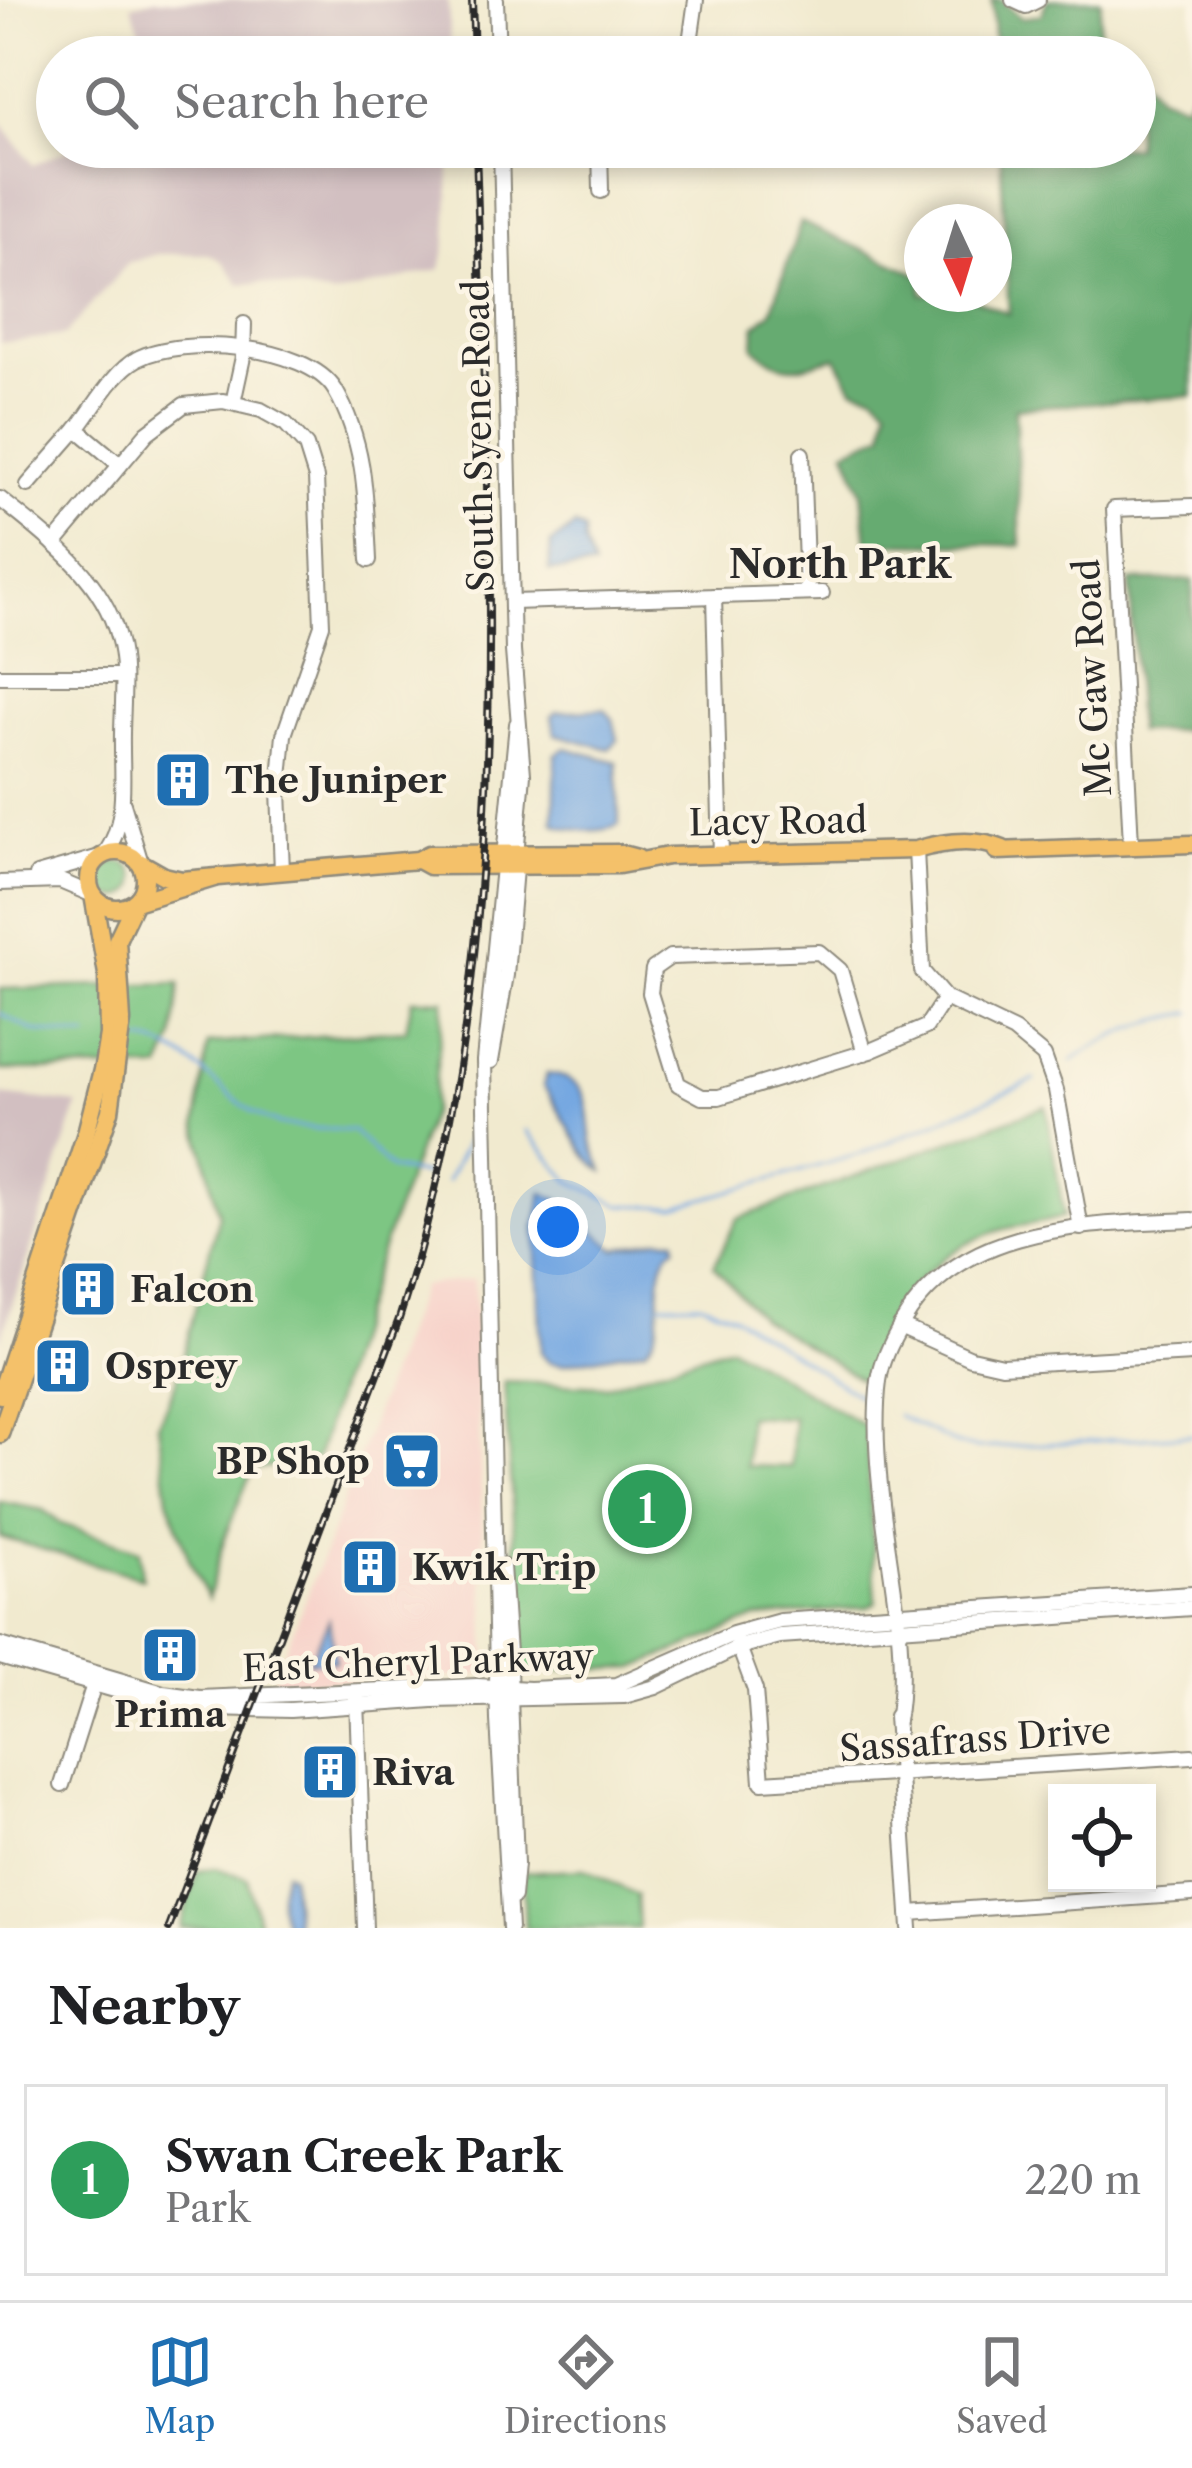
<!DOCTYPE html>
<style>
body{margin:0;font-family:"Libre Caslon Text",serif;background:#f6f6f6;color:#202124}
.controls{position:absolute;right:36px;bottom:36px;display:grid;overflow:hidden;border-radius:0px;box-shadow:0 6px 18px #0003}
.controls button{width:108px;height:108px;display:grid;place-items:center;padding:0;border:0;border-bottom:3px solid #e0e0e0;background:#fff;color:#202124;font:60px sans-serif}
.compass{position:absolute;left:904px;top:204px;width:108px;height:108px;border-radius:50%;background:#fff;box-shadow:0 6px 18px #0003;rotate:176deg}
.you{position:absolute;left:558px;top:1227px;width:42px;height:42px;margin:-30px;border:9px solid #fff;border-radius:50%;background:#1a73e8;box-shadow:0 0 0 18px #1a73e833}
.badge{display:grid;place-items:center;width:78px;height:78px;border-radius:50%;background:#1f6fb2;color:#fff;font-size:39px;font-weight:700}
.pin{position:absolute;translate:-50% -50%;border:6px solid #fff;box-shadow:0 3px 12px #0006}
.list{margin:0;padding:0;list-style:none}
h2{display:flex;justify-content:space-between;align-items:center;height:156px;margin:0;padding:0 48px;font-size:51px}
h2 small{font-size:39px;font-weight:400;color:#757577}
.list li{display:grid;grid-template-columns:78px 1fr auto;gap:36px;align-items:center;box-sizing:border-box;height:192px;margin:0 24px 24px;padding:0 24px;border:3px solid #e0e0e0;border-radius:0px}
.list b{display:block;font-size:45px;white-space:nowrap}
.list p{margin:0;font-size:39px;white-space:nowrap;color:#757577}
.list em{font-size:39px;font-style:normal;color:#757577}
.icon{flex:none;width:66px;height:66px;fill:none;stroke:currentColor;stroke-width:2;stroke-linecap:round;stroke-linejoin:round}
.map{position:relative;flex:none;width:1192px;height:1928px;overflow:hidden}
.search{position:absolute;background:#fff;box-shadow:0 6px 18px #0003;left:36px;right:36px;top:36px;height:132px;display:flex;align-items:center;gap:30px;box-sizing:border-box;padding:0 42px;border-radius:66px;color:#757577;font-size:45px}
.sheet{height:372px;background:#fff}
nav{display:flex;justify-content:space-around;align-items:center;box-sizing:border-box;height:168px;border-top:3px solid #e0e0e0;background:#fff;font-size:33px;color:#757577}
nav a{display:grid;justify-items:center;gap:6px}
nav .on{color:#1f6fb2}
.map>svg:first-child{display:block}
.built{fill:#f7d1c9}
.industrial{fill:#d2bfc1}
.green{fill:#7dc683;stroke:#547857;stroke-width:3;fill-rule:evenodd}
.forest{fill:#66ab71;stroke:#486b4e;stroke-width:3}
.water{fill:#75a7e1;stroke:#506986;stroke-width:3}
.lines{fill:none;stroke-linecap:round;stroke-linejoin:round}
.stream{stroke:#75a7e1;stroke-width:3}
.minor-casing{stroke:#8e8a7d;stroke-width:18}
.major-casing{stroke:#8e8a7d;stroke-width:21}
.minor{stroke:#fff;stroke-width:14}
.major{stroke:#f4c16a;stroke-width:16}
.rail-casing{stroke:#2b2b2b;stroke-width:8}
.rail{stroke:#fcf5e5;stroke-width:3;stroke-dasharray:9;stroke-linecap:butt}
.labels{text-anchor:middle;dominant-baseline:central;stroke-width:9;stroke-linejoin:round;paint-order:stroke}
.street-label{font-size:36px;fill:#2b2b2b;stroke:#fcf5e5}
.poi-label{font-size:36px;font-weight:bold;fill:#2b2b2b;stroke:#fcf5e5;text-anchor:start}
.neighbourhood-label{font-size:39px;font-weight:bold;fill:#2b2b2b;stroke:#fcf5e5}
</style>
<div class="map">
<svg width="1192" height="1928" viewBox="0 0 1192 1928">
<rect width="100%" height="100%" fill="#fcf5e5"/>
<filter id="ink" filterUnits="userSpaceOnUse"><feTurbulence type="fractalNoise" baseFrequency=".00833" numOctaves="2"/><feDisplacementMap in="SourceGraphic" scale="24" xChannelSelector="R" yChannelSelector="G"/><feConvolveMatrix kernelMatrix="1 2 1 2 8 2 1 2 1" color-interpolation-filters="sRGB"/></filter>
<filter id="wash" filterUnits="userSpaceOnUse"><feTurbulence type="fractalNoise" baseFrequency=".004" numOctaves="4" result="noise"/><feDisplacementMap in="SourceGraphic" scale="48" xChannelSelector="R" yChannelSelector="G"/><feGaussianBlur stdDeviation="2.7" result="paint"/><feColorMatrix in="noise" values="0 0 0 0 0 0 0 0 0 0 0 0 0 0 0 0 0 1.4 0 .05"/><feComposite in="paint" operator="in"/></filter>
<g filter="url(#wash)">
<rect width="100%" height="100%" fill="#f1eacf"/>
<path class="built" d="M 474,1279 L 487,1668 L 476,1676 L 272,1683 L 325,1551 L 421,1286 Z"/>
<g class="industrial">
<path d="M 153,0 L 448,0 L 451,57 L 150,57 L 131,5 Z"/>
<path d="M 0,121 L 33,165 L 74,147 L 123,147 L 131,158 L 155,147 L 451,147 L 447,239 L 441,269 L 332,296 L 262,283 L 240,284 L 223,262 L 209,254 L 158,254 L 128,263 L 65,335 L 0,343 Z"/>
<path d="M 0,1095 L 78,1104 L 0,1342 Z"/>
</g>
<g class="green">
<circle cx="118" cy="880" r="18"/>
<path d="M 180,984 L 174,1039 L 161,1069 L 0,1070 L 0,989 Z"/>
<path d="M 412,999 L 444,1000 L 432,1110 L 371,1280 L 317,1458 L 252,1470 L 225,1536 L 208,1598 L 190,1562 L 168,1499 L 158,1424 L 177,1380 L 219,1214 L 197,1124 L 208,1044 L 406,1030 Z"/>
<path d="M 1046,1106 L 1064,1216 C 1046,1224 1022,1224 1001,1230 C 931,1251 880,1311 867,1383 L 761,1318 L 714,1266 L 737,1219 Z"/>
<path d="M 730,1346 L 866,1427 L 876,1602 L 868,1607 L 756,1618 L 635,1668 L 523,1671 L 504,1382 L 605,1386 ZM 747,1416 L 793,1418 L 791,1467 L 746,1466 Z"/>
<path d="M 0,1502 L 43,1510 L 61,1524 L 139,1550 L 142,1578 L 0,1537 Z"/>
<path d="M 215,1868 L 247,1878 L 260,1928 L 180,1928 L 198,1871 Z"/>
<path d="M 583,1869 L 637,1895 L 639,1928 L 525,1928 L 523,1872 Z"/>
</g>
<g class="forest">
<path d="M 992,0 L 1001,0 L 1021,18 L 1041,15 L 1047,0 L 1101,0 L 1098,57 L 995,57 Z"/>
<path d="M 1135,69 L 1143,74 L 1158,95 L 1184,104 L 1192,91 L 1192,396 L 1015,408 L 1021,545 L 867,543 L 862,492 L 846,450 L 884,433 L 888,406 L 874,393 L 853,388 L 836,357 C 795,367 788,377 754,347 L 755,326 L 771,312 L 801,222 L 922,276 L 922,294 L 963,294 L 1009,314 L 1000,147 L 1135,147 Z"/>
<path d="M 1192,580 L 1192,730 L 1137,732 L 1130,581 Z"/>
</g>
<g class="water">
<path d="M 575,526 L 584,531 L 584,543 L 593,568 L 549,571 L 551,544 Z"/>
<path d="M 604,709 L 613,719 L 618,740 L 609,749 L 555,734 L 552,716 L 556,712 Z"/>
<path d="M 566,748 L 617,762 L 619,825 C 602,833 570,832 554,823 L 556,754 Z"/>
<path d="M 547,1074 C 594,1078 586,1110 592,1142 C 594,1152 600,1162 604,1171 C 582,1162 561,1108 543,1086 Z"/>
<path d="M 543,1193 L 563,1202 L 615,1249 L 658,1239 L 675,1239 L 676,1246 C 645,1266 673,1319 646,1348 L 562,1364 L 550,1362 L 541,1353 L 536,1226 Z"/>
<path d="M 329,1620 L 335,1661 L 308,1662 Z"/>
<path d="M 285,1871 L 291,1875 L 295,1928 L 287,1928 C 276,1908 279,1891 285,1871 Z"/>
</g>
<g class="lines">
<g class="stream">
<path d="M 0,1013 L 33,1031 L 88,1037"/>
<path d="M 138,1041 C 192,1043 225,1106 276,1123 C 299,1130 329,1128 353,1131 L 391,1169 L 425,1175"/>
<path d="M 1072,1061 C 1110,1035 1146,1020 1192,1013"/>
<path d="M 526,1130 L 570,1181 L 620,1205 L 675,1207 L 860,1154 L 1035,1080"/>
<path d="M 447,1181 L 472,1131"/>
<path d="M 661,1304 L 700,1303 L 731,1314 L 863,1398"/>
<path d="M 897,1415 L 958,1445 L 980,1448 L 1192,1435"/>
</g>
</g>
</g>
<g filter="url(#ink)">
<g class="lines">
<g class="minor-casing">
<g id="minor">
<path d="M 496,0 L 498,57"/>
<path d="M 1013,0 L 1026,6 L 1038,0"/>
<path d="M 688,57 L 696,0"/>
<path d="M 600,147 L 601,191"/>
<path d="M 883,147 L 906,158"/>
<path d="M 233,403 L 243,357 L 244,324"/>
<path d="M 802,454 L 807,593"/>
<path d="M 120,465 L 77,429 C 94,408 113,372 137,359 C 181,335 307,344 335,390 C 366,443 366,501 369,560"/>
<path d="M 28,485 L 77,429"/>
<path d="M 0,499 C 46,536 102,576 118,637 C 128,671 121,712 122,747 C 122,785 127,822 105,854"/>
<path d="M 54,544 L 147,433 L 184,405 L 223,401 L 261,410 L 286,424 L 306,446 L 316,478 L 322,625 L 284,735 L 279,789 L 282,872"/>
<path d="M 714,596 L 721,855"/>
<path d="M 512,602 L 822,593"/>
<path d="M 0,676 L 121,676"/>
<path d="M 123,804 L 141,863"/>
<path d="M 1131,844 L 1114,509 L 1192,506"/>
<path d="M 916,850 L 922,971 L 945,998 L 1014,1031 L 1044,1056 L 1056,1090 L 1081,1228"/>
<path d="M 37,875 L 100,857"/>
<path d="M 0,883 L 60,881 L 93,895"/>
<path d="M 865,1053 L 840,970 L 819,952 L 670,957 L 653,969 L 650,993 L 678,1084 L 702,1097 L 719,1097 L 856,1055 L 870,1051 L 926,1027 L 945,998"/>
<path d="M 491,1061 L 506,975 L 523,774 L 513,651 L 501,147"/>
<path d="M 900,1326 L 971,1358 L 1002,1365 L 1192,1354"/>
<path d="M 502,1566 L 509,1668 L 516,1864 L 513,1897"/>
<path d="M 738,1644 L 755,1690 L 762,1782 L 1192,1756"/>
<path d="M 0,1645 L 163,1693 L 200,1698 L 477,1686 L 530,1689 L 616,1685 L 733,1634 L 780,1621 L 1192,1594"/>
<path d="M 0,1657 L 174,1707 L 290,1710 L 433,1700 L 624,1696 L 656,1687 L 739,1647 L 780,1636 L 1192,1608"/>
<path d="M 357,1699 L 365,1928"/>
<path d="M 896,1716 L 910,1928"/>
<path d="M 897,1721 C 908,1660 893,1589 885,1528 C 879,1482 873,1428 879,1381 C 882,1360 892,1340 903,1322 C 962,1222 1088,1225 1192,1220"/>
<path d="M 62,1785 L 96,1678"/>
<path d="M 909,1913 L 1192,1894"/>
<path d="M 510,1928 L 498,1720 L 484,1061 L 517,724"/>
</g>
</g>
<g class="major-casing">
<g id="major">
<path d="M 997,851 L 1192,844"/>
<circle cx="117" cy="880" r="28"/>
<path d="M 418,860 L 429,866 L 619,865 L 668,856 L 916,850 C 943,842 976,838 1003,849"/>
<path d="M 141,863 L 164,876 L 182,880 L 418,860 L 429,854 L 618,853 L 637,858"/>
<path d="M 0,1395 L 86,1133 L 103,1066 L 108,1035 L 107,974 L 93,895"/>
<path d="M 0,1434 L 110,1111 L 122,1021 L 117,940 L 135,902 L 214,878"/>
</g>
</g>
<use href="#minor" class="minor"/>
<use href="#major" class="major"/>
<g class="rail-casing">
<g id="rail">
<path d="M 472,0 L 474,57"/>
<path d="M 169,1928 L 399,1319 C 522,941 487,538 476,147"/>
</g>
</g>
<use href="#rail" class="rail"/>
</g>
</g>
<defs>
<g id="building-square" transform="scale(3)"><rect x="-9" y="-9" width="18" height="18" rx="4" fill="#1f6fb2" stroke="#fcf5e5"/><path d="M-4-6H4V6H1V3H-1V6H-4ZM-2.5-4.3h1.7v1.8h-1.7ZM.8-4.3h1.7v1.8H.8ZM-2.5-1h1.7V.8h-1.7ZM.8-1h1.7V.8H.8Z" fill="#fff"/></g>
<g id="supermarket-square" transform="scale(3)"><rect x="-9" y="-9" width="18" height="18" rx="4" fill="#1f6fb2" stroke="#fcf5e5"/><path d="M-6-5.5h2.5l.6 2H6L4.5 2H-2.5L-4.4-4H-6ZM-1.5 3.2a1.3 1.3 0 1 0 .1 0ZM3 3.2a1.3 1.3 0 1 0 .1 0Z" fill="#fff"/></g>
</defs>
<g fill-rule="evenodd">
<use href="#building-square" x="183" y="780"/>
<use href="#building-square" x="88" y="1289"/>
<use href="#building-square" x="63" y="1366"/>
<use href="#supermarket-square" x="412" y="1461"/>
<use href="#building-square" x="370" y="1567"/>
<use href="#building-square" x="170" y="1655"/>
<use href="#building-square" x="330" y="1772"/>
</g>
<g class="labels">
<g class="street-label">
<text transform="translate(478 436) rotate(-91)">South Syene Road</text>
<text transform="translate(1092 678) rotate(-93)">Mc Gaw Road</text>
<text transform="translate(778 821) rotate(-1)">Lacy Road</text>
<text transform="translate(418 1662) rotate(-2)">East Cheryl Parkway</text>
<text transform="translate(975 1739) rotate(-4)">Sassafrass Drive</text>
</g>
<g class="poi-label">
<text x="225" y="780">The Juniper</text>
<text x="130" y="1289">Falcon</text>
<text x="105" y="1366">Osprey</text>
<text x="370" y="1461" text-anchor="end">BP Shop</text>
<text x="412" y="1567">Kwik Trip</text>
<text x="170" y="1714" text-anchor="middle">Prima</text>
<text x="372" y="1772">Riva</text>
</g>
<g class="neighbourhood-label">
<text x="840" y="564">North Park</text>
</g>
</g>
</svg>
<div class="controls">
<button><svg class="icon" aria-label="locate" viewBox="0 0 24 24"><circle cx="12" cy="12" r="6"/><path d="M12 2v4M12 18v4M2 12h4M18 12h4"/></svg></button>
</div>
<svg class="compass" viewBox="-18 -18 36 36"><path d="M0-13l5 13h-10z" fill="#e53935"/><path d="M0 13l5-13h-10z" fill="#757577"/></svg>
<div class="you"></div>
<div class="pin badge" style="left:647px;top:1509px;background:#2e9e5b">1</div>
<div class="search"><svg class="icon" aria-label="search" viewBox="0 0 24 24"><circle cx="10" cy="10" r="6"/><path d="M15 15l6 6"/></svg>Search here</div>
</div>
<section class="sheet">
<h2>Nearby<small></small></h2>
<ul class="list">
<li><span class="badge" style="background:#2e9e5b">1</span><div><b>Swan Creek Park</b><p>Park</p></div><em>220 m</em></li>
</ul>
</section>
<nav>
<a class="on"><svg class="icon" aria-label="map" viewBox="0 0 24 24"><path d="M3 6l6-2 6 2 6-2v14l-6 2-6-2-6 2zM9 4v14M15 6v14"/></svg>Map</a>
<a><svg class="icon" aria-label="directions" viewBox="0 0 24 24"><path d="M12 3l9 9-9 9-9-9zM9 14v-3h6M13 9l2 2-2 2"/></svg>Directions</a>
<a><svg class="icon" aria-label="saved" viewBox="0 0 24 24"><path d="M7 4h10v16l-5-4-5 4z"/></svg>Saved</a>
</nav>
